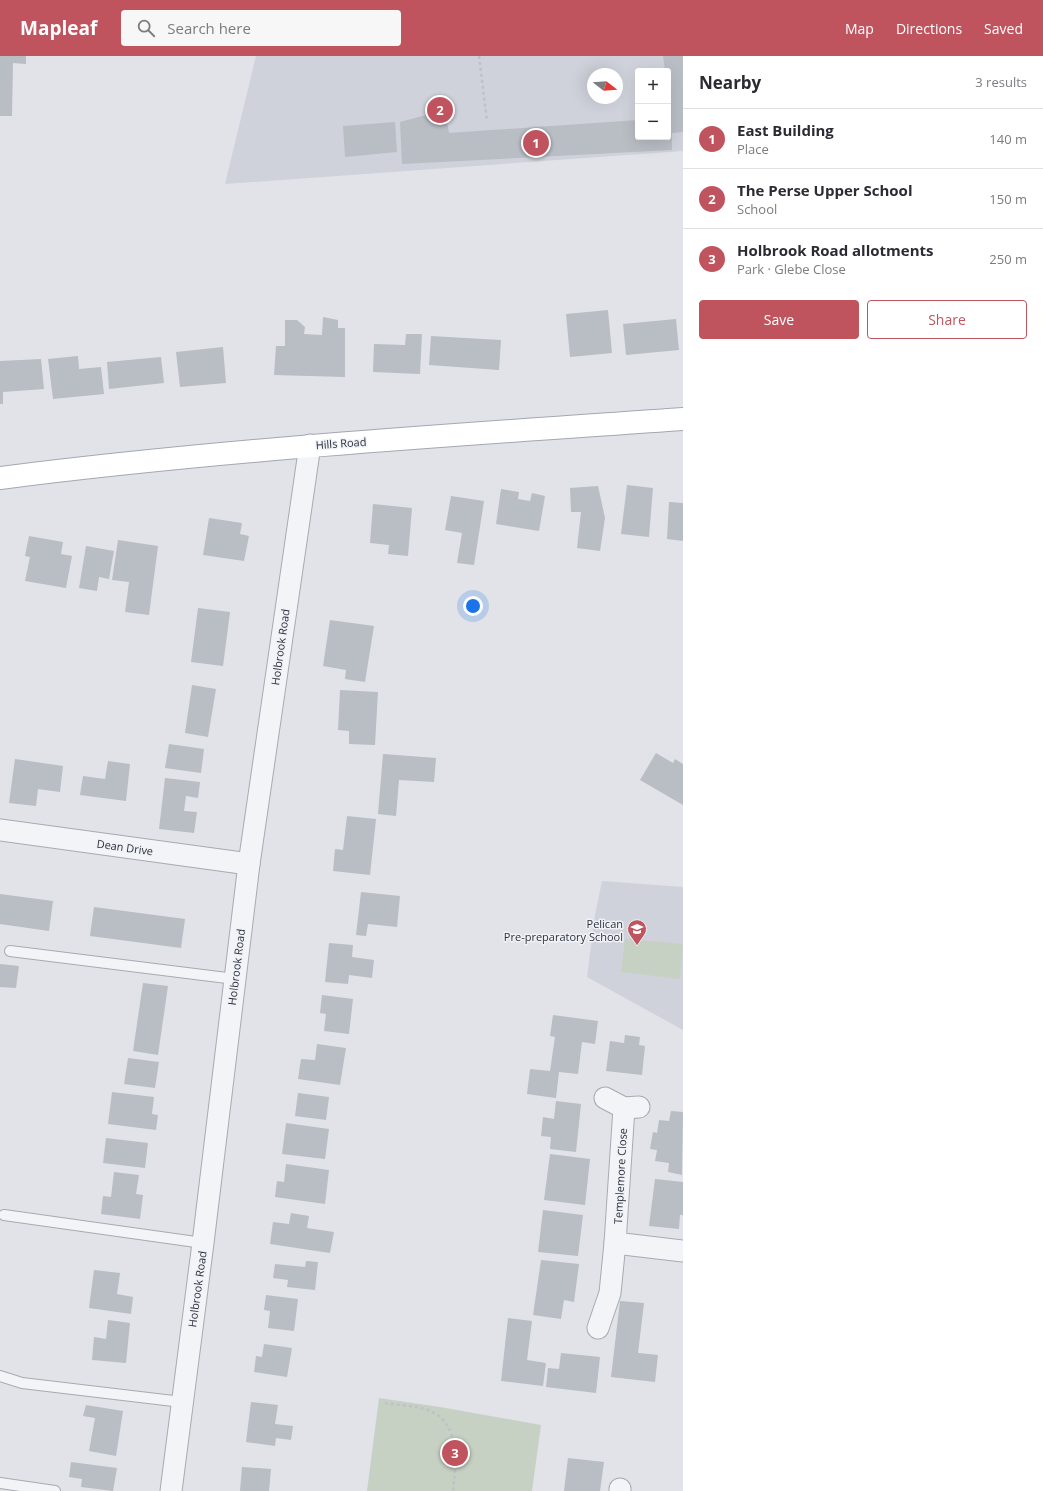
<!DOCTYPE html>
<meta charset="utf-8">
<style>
body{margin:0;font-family:"Open Sans",sans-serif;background:#f7f7f7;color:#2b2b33}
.controls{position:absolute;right:12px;top:12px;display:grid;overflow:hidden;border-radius:4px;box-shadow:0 4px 16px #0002}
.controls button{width:36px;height:36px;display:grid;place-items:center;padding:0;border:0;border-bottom:1px solid #e1e1e2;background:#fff;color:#2b2b33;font:20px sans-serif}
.compass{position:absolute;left:587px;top:12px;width:36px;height:36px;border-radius:50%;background:#fff;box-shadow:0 4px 16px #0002;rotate:107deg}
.you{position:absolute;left:473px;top:550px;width:14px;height:14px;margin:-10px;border:3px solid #fff;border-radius:50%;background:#1a73e8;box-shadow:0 0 0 6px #1a73e833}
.badge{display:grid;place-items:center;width:26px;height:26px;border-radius:50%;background:#bf545f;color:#fff;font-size:13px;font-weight:700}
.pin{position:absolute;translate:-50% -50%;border:2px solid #fff;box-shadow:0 1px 4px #0006}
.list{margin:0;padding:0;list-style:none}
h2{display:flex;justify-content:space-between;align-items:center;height:52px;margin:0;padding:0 16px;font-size:17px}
h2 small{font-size:13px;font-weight:400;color:#7c7c81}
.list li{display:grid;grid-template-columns:26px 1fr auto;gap:12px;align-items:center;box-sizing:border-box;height:60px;padding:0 16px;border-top:1px solid #e1e1e2}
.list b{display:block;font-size:15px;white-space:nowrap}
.list p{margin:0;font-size:13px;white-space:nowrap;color:#7c7c81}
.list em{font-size:13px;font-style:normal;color:#7c7c81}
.actions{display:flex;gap:8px;padding:12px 16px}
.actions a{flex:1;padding:9px 0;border:1px solid #bf545f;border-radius:4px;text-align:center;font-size:14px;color:#bf545f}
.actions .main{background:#bf545f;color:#fff}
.icon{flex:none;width:22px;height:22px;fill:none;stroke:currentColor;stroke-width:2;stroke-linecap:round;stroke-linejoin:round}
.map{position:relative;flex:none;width:683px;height:1435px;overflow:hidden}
header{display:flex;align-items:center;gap:24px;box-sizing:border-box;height:56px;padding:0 20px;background:#bf545f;color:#fff}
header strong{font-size:19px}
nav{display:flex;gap:22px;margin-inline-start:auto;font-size:14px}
.search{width:280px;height:36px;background:#f7f7f7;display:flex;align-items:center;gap:10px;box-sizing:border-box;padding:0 14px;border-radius:4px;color:#7c7c81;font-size:15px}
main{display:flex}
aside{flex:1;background:#fff}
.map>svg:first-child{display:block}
.built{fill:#cfd2da;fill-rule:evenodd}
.green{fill:#c6d1c3}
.building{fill:#b9bdc4}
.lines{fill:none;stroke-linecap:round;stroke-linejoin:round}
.lane-casing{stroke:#a7aab2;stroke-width:12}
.street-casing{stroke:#a7aab2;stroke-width:23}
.primary-casing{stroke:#a2a7b2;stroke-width:24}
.path{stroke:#bfc1c7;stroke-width:2.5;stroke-dasharray:3 3;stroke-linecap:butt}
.lane{stroke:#f3f4f7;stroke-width:10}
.street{stroke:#f3f4f7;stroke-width:21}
.primary{stroke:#fff;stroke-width:22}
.labels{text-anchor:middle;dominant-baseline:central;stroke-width:3;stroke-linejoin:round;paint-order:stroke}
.street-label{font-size:11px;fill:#2b313e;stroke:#f0f2f6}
.poi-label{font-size:11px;fill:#2b313e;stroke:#f0f2f6;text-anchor:end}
</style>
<header>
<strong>Mapleaf</strong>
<div class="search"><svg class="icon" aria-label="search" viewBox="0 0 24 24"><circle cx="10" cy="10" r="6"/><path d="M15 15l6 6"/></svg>Search here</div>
<nav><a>Map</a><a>Directions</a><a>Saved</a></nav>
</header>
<main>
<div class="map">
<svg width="683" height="1435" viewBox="0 0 683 1435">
<rect width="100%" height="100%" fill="#e1e3e8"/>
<g class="built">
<path d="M 256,0 L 683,0 L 683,95 L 225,128 ZM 638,15 L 668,15 L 668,81 L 638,81 ZM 593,18 L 617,18 L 617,42 L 593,42 Z"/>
<path d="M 602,825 L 683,831 L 683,974 L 587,921 L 595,859 Z"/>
</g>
<g class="green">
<path d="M 625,883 L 683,888 L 680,923 L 621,916 Z"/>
<path d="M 379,1342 L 440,1351 L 541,1369 L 532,1435 L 367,1435 Z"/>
</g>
<g class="building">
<path d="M 0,0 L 26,0 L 26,8 L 13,7 L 12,60 L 0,60 Z"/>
<path d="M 663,0 L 683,0 L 683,76 L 672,77 L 672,94 L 402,108 L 400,66 L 445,54 L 449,77 L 638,64 L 638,81 L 668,81 L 668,56 L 671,66 L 668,42 L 668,15 L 665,15 Z"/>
<path d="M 395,66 L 397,96 L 345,101 L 343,70 Z"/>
<path d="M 608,254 L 612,297 L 570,301 L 566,258 Z"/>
<path d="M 323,261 L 338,264 L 338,272 L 345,272 L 345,321 L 274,319 L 276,290 L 285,290 L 285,264 L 297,264 L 305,271 L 304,278 L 322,279 Z"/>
<path d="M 676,263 L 679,294 L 626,299 L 623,268 Z"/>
<path d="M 406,278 L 422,278 L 420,318 L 373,316 L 374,288 L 405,289 Z"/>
<path d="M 431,280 L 501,284 L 499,314 L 429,309 Z"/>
<path d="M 223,291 L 226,327 L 180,331 L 176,296 Z"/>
<path d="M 78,300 L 79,313 L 101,311 L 104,338 L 53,343 L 48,303 Z"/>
<path d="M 161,301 L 164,327 L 109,333 L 107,306 Z"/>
<path d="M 41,303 L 44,333 L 3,336 L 3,348 L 0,348 L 0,305 Z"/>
<path d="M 627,429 L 653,432 L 649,481 L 621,478 Z"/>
<path d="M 598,430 L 605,462 L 600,495 L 577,492 L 581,456 L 571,456 L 570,432 Z"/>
<path d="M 501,433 L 519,436 L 518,443 L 530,445 L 532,437 L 545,440 L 539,475 L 496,468 Z"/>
<path d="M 451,440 L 484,445 L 474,509 L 457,507 L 462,477 L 445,474 Z"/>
<path d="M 669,446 L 683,447 L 683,485 L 667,483 Z"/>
<path d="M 373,448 L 412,452 L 408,500 L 388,498 L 389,489 L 370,487 Z"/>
<path d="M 209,462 L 242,467 L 240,478 L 249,480 L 244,505 L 203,499 Z"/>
<path d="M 29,480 L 63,486 L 61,498 L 72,500 L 66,532 L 25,525 L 30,501 L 25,500 Z"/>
<path d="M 118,484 L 158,490 L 149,559 L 125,556 L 129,526 L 112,524 Z"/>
<path d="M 86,490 L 114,495 L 109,523 L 99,521 L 97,535 L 79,532 Z"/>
<path d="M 198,552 L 230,556 L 223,610 L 191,606 Z"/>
<path d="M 330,564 L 374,570 L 365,626 L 345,623 L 346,614 L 323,610 Z"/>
<path d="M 192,629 L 216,633 L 208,681 L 185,677 Z"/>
<path d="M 340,634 L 378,636 L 375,689 L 349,688 L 349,675 L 338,674 Z"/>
<path d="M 169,688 L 204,693 L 201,717 L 165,712 Z"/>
<path d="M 656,697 L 673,707 L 675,703 L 683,708 L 683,749 L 640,724 Z"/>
<path d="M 383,698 L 436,702 L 434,726 L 399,724 L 396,760 L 378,758 Z"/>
<path d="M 15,703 L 63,710 L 60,736 L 38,733 L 36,750 L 9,747 Z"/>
<path d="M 108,705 L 130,708 L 126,745 L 80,739 L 83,720 L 105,723 Z"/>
<path d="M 165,722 L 200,726 L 198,742 L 186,740 L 184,755 L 197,756 L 194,777 L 159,773 Z"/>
<path d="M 347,760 L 376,763 L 370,819 L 333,815 L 335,793 L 343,794 Z"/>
<path d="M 361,836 L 400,840 L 397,871 L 368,868 L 366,880 L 356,879 Z"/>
<path d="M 0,838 L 53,845 L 49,875 L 0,868 Z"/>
<path d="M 94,851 L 185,863 L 181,892 L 90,880 Z"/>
<path d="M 329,887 L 353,889 L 352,901 L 374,904 L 372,922 L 349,919 L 348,928 L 325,926 Z"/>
<path d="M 0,908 L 19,910 L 16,932 L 0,931 Z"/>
<path d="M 143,927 L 168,930 L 158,999 L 133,995 Z"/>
<path d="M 322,939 L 353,943 L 349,978 L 324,975 L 326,958 L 320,957 Z"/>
<path d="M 553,959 L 598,965 L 595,988 L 582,986 L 578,1018 L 559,1016 L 556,1042 L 527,1038 L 530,1013 L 550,1015 L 555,981 L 550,980 Z"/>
<path d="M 625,979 L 640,981 L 639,989 L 645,990 L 642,1019 L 606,1015 L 610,985 L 624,987 Z"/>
<path d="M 317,988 L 346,992 L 340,1029 L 298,1023 L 301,1003 L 315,1004 Z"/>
<path d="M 128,1002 L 159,1006 L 155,1032 L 124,1028 Z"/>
<path d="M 112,1036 L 154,1041 L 152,1058 L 158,1059 L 156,1074 L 108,1068 Z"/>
<path d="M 298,1037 L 329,1041 L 326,1064 L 295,1060 Z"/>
<path d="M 556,1045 L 581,1048 L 576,1096 L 550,1093 L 551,1081 L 541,1080 L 543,1061 L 554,1063 Z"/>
<path d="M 671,1055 L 683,1056 L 682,1119 L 668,1116 L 669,1107 L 655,1105 L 657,1094 L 650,1093 L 653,1076 L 657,1077 L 659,1064 L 669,1065 Z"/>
<path d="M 286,1067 L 329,1073 L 325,1103 L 282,1098 Z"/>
<path d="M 106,1082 L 148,1087 L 145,1112 L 103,1107 Z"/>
<path d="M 550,1098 L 590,1103 L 585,1149 L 544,1144 Z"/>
<path d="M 286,1108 L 329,1114 L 325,1148 L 275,1141 L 277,1125 L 284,1126 Z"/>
<path d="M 114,1116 L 139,1119 L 136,1138 L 143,1139 L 140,1163 L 101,1158 L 103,1140 L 111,1141 Z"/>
<path d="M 655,1123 L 683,1126 L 683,1159 L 680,1159 L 679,1173 L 649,1170 Z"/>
<path d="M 543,1154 L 583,1159 L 578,1200 L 538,1196 Z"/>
<path d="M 291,1157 L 309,1160 L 307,1172 L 334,1176 L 330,1197 L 270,1188 L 273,1166 L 289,1168 Z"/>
<path d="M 541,1204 L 579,1208 L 574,1246 L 564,1244 L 561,1263 L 533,1259 Z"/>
<path d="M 306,1205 L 318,1206 L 315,1234 L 287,1231 L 288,1224 L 273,1222 L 275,1208 L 305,1211 Z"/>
<path d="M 94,1214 L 120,1217 L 117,1238 L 133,1241 L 131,1258 L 89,1252 Z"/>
<path d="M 266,1239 L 298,1243 L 294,1275 L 268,1272 L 270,1255 L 264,1254 Z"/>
<path d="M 620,1245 L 644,1247 L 638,1297 L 658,1299 L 655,1326 L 611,1321 Z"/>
<path d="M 508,1262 L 532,1265 L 527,1304 L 546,1307 L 543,1330 L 501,1325 Z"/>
<path d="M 108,1264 L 130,1267 L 126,1307 L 92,1304 L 94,1281 L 106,1283 Z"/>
<path d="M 264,1288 L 292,1292 L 287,1321 L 254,1316 L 256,1300 L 262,1301 Z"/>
<path d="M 561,1297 L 600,1301 L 596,1337 L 546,1331 L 548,1312 L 559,1313 Z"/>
<path d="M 251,1346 L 278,1349 L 275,1368 L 293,1370 L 291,1384 L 276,1382 L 275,1390 L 246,1386 Z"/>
<path d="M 86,1349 L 123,1355 L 116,1400 L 89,1395 L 95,1362 L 83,1360 Z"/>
<path d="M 568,1402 L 604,1406 L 600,1435 L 564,1435 Z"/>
<path d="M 71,1406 L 117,1412 L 113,1435 L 81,1431 L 82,1423 L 69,1421 Z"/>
<path d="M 242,1411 L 271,1413 L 269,1435 L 240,1435 Z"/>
</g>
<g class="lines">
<g class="lane-casing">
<g id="lane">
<path d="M 10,895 L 235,923"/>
<path d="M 4,1159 L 203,1187"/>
<path d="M 0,1320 L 22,1327 L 182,1346"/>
<path d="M 0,1427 L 55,1435"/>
</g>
</g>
<g class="street-casing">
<g id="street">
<path d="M 0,774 L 249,808"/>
<path d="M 605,1042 L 624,1052 L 639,1051"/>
<path d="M 624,1052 L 615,1187 L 683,1195"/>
<path d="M 598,1272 L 610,1237 L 615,1187"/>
<path d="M 171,1435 L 203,1187 L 249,808 L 310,389"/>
<path d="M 620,1435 L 620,1433"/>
</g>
</g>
<g class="primary-casing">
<path id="primary" d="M 0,422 C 227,393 455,379 683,363"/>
</g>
<g class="path">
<path d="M 479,0 L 487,65"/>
<path d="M 385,1347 C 397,1349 418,1350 428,1354 C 461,1367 456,1406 453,1435"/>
</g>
<use href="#lane" class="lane"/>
<use href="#street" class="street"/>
<use href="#primary" class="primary"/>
</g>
<defs>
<g id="school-pin" transform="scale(1)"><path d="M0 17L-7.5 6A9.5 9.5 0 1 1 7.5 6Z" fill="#bf545f" stroke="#f0f2f6"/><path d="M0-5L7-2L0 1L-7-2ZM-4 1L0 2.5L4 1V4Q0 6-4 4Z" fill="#fff"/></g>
</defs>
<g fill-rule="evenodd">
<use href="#school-pin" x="637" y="873"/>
</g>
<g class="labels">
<g class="street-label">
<text transform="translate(341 387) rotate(-4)">Hills Road</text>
<text transform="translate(280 591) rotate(-82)">Holbrook Road</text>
<text transform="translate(125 791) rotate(8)">Dean Drive</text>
<text transform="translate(236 911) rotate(-83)">Holbrook Road</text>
<text transform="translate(620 1120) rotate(-87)">Templemore Close</text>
<text transform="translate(197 1233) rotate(-82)">Holbrook Road</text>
</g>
<g class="poi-label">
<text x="623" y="867">Pelican<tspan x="623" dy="13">Pre-preparatory School</tspan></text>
</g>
</g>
</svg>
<div class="controls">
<button>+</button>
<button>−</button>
</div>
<svg class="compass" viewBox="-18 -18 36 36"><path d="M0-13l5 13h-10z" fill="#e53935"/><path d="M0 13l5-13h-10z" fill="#7c7c81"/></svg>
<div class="you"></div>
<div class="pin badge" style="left:536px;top:87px">1</div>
<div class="pin badge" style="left:440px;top:54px">2</div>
<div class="pin badge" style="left:455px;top:1397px">3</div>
</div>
<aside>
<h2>Nearby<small>3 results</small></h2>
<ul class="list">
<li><span class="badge">1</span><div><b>East Building</b><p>Place</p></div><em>140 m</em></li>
<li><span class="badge">2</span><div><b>The Perse Upper School</b><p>School</p></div><em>150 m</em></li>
<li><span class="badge">3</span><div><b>Holbrook Road allotments</b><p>Park · Glebe Close</p></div><em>250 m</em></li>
</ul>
<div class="actions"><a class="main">Save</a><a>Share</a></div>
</aside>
</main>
